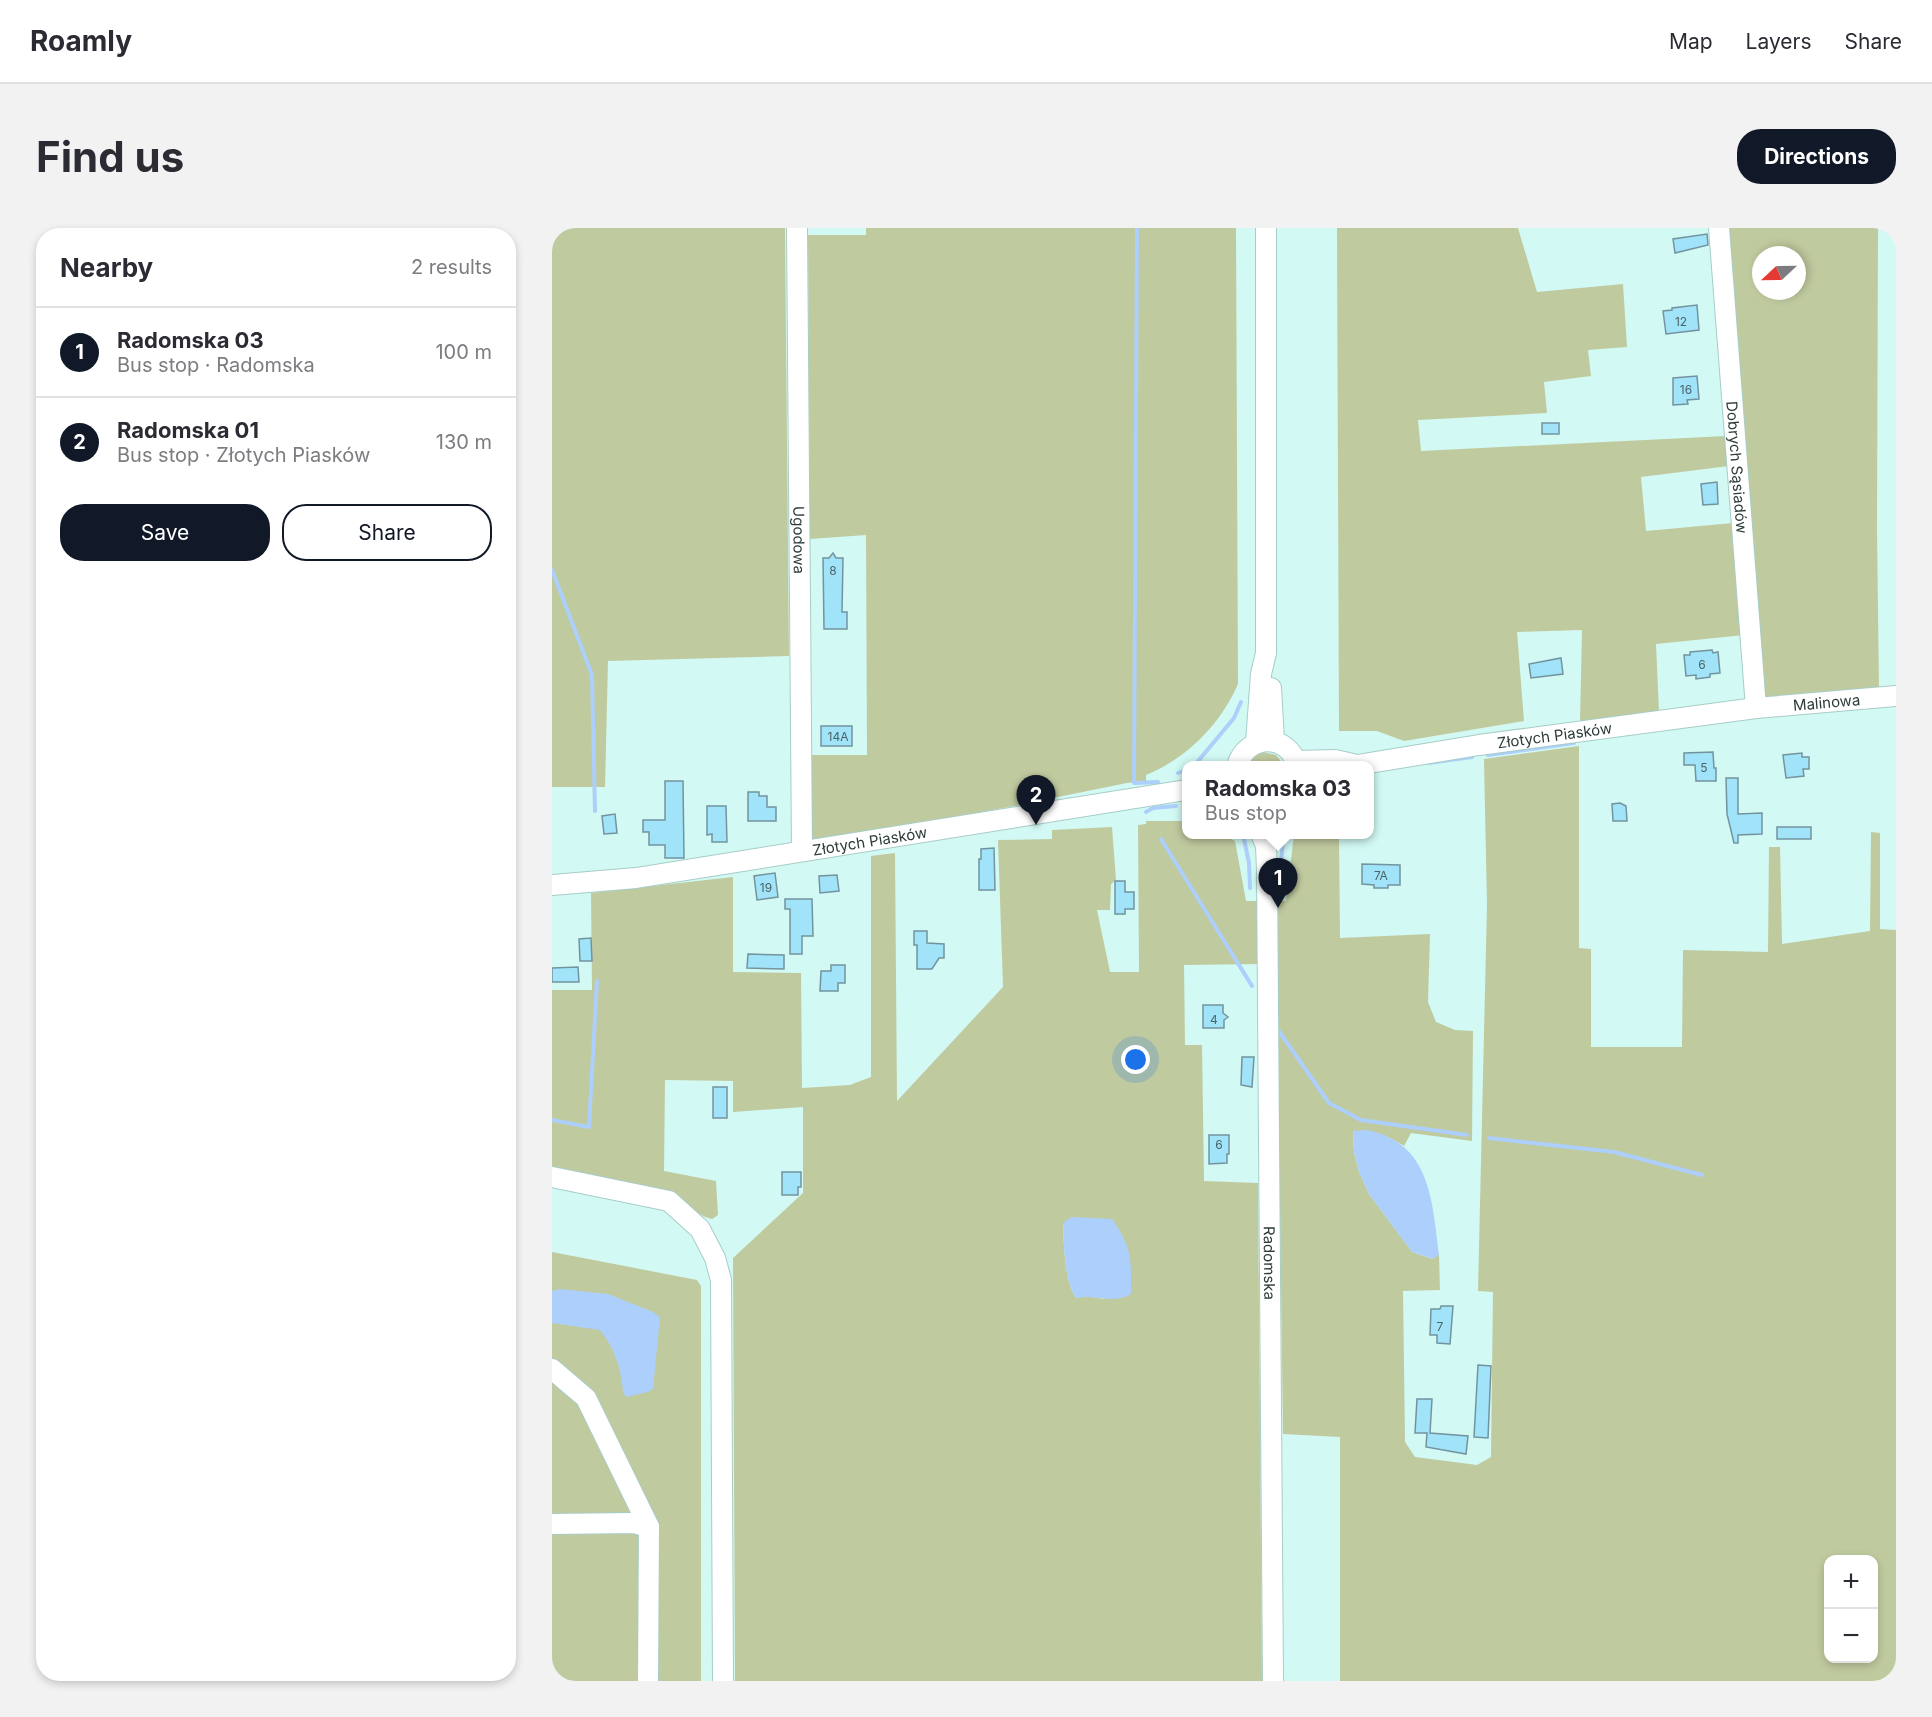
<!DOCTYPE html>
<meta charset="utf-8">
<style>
body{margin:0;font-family:Inter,sans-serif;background:#f2f2f3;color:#2b2b33}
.controls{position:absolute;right:18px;bottom:18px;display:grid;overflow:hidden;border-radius:12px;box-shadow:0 3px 9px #0003}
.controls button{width:54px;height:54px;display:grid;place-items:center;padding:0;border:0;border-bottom:2px solid #e1e1e2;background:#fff;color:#2b2b33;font:30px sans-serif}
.compass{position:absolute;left:1200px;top:18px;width:54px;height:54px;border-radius:50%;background:#fff;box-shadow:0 3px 9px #0003;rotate:248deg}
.you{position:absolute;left:584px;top:832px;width:21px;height:21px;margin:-15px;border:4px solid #fff;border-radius:50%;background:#1a73e8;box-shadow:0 0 0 9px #1a73e833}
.badge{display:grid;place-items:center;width:39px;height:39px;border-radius:50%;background:#111827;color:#fff;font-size:20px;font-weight:700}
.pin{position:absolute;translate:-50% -50px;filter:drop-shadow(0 2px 3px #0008)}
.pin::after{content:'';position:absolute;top:32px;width:21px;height:18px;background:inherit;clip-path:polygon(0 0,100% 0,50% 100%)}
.popup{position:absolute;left:630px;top:533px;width:192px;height:78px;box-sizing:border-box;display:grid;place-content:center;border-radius:12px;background:#fff;filter:drop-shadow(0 2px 4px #0005);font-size:20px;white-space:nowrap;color:#7c7c81}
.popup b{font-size:22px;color:#2b2b33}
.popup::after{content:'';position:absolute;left:50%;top:100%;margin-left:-12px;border:12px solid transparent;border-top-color:#fff}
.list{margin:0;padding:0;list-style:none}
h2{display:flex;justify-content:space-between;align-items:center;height:78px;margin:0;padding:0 24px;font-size:26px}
h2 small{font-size:20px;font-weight:400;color:#7c7c81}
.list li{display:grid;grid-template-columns:39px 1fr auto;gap:18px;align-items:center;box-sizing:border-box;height:90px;padding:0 24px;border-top:2px solid #e1e1e2}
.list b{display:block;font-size:22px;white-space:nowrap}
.list p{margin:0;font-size:20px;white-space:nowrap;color:#7c7c81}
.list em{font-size:20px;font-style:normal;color:#7c7c81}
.actions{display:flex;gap:12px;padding:18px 24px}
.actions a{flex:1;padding:14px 0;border:2px solid #111827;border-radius:24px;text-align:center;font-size:21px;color:#111827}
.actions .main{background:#111827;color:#fff}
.map{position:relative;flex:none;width:1344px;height:1453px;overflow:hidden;border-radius:24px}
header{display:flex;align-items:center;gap:36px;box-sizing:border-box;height:84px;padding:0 30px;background:#fff;border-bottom:2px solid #e1e1e2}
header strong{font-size:28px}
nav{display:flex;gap:33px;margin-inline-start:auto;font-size:21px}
.intro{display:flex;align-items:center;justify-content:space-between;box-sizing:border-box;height:144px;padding:0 36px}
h1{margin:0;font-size:42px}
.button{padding:15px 27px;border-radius:24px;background:#111827;color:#fff;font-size:21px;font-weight:700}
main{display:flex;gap:36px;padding:0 36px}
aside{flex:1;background:#fff;border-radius:24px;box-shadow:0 3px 9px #0003}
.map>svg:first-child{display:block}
.green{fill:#c0ca9f;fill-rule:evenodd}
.water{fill:#accffb}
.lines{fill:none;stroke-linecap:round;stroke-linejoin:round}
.stream{stroke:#accffb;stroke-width:4}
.building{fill:#a1e3f8;stroke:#73949f;stroke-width:1.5}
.minor-casing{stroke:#a7cdc8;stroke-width:22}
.minor{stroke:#fff;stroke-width:20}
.labels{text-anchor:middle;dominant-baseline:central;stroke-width:4.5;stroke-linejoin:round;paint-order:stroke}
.number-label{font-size:12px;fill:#496569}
.street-label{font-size:15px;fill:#2c3b39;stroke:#f7fefd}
</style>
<header>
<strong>Roamly</strong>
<nav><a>Map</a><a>Layers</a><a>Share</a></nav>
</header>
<div class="intro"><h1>Find us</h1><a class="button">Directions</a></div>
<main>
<aside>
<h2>Nearby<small>2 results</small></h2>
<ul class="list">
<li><span class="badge">1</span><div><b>Radomska 03</b><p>Bus stop · Radomska</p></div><em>100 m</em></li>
<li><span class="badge">2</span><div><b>Radomska 01</b><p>Bus stop · Złotych Piasków</p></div><em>130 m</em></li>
</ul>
<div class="actions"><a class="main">Save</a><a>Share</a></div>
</aside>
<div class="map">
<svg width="1344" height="1453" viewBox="0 0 1344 1453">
<rect width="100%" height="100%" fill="#d2f9f3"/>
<g class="green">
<path d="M 0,0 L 233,0 L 237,428 L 56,433 L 53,559 L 0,559 Z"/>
<path d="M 314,0 L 684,0 L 686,456 C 668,497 635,530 594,547 L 594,553 L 575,555 L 457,579 L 264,614 L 256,608 L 254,527 L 315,527 L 314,307 L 258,311 L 256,7 L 314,7 Z"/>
<path d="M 785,0 L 966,0 L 985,64 L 1071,56 L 1075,119 L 1036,122 L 1039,148 L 992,154 L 995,185 L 866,192 L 869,223 L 1174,208 L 1177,238 L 1089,249 L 1094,303 L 1181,295 L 1192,407 L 1104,416 L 1107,484 L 1028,494 L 1030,402 L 965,404 L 972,493 L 852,513 L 825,503 L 787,503 Z"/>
<path d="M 1173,0 L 1326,0 L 1325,302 L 1327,462 L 1227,469 L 1209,468 ZM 1209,27 L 1245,27 L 1245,63 L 1209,63 Z"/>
<path d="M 1027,518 L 1027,720 L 1039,721 L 1039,819 L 1130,819 L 1131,722 L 1216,724 L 1217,619 L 1228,619 L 1230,716 L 1318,703 L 1319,604 L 1328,605 L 1328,701 L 1344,702 L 1344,1453 L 788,1453 L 788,1209 L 731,1206 L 724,673 L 734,673 L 742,607 L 787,607 L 788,710 L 878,706 L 876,774 L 884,794 L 903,802 L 921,803 L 920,913 L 859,905 L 852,918 C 835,907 821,901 801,904 L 802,924 L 807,944 L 817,966 L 860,1024 L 881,1031 L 887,1026 L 888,1062 L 851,1063 L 853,1214 L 863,1229 L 925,1237 L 939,1229 L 941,1064 L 926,1063 L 935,677 L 932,531 ZM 1276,1332 L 1322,1332 L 1322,1430 L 1276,1430 Z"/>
<path d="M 711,524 L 724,527 L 732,537 L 696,538 L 700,530 Z"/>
<path d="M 594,593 L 634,593 L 634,606 L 671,607 L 683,613 L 694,673 L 706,673 L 706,736 L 632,737 L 633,817 L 650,817 L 652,953 L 706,955 L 710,1453 L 183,1453 L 181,1030 L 251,965 L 251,879 L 181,884 L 181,853 L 113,852 L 112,943 L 164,953 L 166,987 L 160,991 C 142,987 130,971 114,962 L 0,939 L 0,762 L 40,762 L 39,665 L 181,649 L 181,744 L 249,745 L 250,860 L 298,857 L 319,849 L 319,628 L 343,625 L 345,873 L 451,759 L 446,612 L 500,611 L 500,602 L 560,599 L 564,652 L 559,656 L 558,682 L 545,682 L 558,744 L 587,744 L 586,597 L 594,596 ZM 511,995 L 552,1071 L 536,1068 L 524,1070 C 512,1052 512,1017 511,995 Z"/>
<path d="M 0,1024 L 145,1052 L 149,1058 L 149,1453 L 0,1453 Z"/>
</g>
<g class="water">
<path d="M 815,902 C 879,915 880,973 887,1026 L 882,1031 L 860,1024 L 817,966 L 807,944 L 802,924 L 801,903 Z"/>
<path d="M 519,989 L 560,991 C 581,1021 579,1031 579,1066 C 560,1077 544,1066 524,1070 C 512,1052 512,1016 511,995 Z"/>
<path d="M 8,1061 L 56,1066 L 101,1084 L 108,1089 L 101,1161 L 96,1164 L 74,1169 L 71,1164 C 69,1140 63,1121 48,1102 L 0,1095 L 0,1063 Z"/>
</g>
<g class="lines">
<g class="stream">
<path d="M 585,0 L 582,555 L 606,554"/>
<path d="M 0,342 L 40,447 L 43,583"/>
<path d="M 936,527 L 1022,515"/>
<path d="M 876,535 L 920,529"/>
<path d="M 642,538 L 682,490 L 689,474"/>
<path d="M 626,545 L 634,542"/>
<path d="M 594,584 L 601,580 L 624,578"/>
<path d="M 691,606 L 697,635 L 698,660"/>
<path d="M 609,611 L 700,758"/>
<path d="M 729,633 L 732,606"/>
<path d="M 725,662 L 727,650"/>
<path d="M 724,799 L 777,875 L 809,892 L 915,907"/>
<path d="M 0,892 L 37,899 L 45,753"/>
<path d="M 937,910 L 1062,924 L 1150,947"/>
</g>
</g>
<g class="building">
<path d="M 1155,6 L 1156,17 L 1123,25 L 1121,11 Z"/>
<path d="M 1145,77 L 1147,102 L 1114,106 L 1111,83 L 1120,82 L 1120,80 Z"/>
<path d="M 1145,148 L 1147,171 L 1135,172 L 1136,176 L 1121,177 L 1121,150 Z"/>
<rect x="990" y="195" width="17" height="11"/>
<path d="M 1165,254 L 1166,276 L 1151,277 L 1149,256 Z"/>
<path d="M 281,325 L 284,330 L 291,330 L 290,384 L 295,384 L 295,401 L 272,401 L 271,330 L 277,330 Z"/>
<path d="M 1160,422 L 1161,425 L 1166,424 L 1168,445 L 1158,446 L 1158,449 L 1144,451 L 1144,447 L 1134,448 L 1132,427 L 1138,427 L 1138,424 Z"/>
<path d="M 1009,430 L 1011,446 L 979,450 L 977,436 Z"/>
<rect x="269" y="498" width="31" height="20"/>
<path d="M 1161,524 L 1162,540 L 1164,540 L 1164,553 L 1144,553 L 1143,537 L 1132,537 L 1132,525 Z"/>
<path d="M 1250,525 L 1250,529 L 1257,529 L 1257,541 L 1251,541 L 1252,548 L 1234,550 L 1231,527 Z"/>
<path d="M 1174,550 L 1186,550 L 1186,586 L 1210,585 L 1210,606 L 1186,607 L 1186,615 L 1182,615 L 1175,586 Z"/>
<path d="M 113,553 L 131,553 L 132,630 L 113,630 L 113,617 L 97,617 L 97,604 L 91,604 L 91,592 L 113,592 Z"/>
<path d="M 196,564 L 207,564 L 207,568 L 215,568 L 215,579 L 224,579 L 224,593 L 196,593 Z"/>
<path d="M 1068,575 L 1074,578 L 1075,593 L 1061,593 L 1060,576 Z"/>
<path d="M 155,578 L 174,578 L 175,614 L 160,614 L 160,606 L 155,607 Z"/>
<path d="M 63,586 L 65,605 L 52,606 L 50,588 Z"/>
<rect x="1225" y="599" width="34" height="12"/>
<path d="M 442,620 L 443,662 L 427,662 L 427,631 L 429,631 L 429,621 Z"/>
<path d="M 810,636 L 848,637 L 848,657 L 836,657 L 836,660 L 822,660 L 822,657 L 810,656 Z"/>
<path d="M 223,645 L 226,669 L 205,672 L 202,648 Z"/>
<path d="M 285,647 L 287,663 L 268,665 L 267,648 Z"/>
<path d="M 563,653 L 573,653 L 573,664 L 582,664 L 582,681 L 573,681 L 573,686 L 563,686 Z"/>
<path d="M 233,671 L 260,671 L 261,708 L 250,708 L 250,726 L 238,726 L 238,681 L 233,681 Z"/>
<path d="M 362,703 L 375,703 L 375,715 L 392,716 L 392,730 L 387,730 L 380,741 L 365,741 L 365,717 L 362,717 Z"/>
<path d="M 39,710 L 40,733 L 28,733 L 27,711 Z"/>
<path d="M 196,726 L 232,727 L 232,741 L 195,740 Z"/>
<path d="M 279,737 L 293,737 L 293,755 L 286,755 L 286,763 L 268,763 L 269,743 L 279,743 Z"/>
<path d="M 26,739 L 27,754 L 0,754 L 0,740 Z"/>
<path d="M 651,777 L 671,777 L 671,785 L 676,789 L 672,792 L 672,800 L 651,800 Z"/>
<path d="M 690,829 L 702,829 L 700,859 L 689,857 Z"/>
<rect x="161" y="859" width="14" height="31"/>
<path d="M 657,907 L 677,907 L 677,926 L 675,926 L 675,935 L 657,936 Z"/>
<path d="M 230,944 L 249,944 L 249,959 L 246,959 L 246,967 L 230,967 Z"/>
<path d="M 889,1078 L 901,1078 L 898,1116 L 885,1115 L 885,1107 L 878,1107 L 879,1081 L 888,1081 Z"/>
<path d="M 926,1137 L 939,1138 L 936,1210 L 922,1209 Z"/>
<path d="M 865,1171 L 880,1171 L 878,1205 L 916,1208 L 914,1226 L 874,1219 L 875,1205 L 863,1205 Z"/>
</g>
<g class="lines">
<g class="minor-casing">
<g id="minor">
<path id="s1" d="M 245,0 L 250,623"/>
<path id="s2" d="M 1167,0 L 1204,480"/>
<path d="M 719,460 L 722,513"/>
<path d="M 704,515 L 709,446 L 714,425 L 714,0"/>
<path d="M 744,533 L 783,532 L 801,536"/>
<path d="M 685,538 C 694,506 737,504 745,538"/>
<path id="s3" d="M 799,538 L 927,517 L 1204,480 L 1344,468"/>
<path id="s4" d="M 709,606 L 714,618 L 715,642 L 721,1453"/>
<path id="s5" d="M 0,657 L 84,650 L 634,562"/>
<path d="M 0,949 L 117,973 L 148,1001 L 163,1030 L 169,1052 L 171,1453"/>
<path d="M 0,1141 L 34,1170 L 97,1299 L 96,1453"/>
<path d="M 0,1296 L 82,1295 L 97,1299"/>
</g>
</g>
<use href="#minor" class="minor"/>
</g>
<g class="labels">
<g class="number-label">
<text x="1129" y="93">12</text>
<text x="1134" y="161">16</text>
<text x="281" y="342">8</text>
<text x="1150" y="436">6</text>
<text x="286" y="508">14A</text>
<text x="1152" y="539">5</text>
<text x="829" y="647">7A</text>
<text x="214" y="659">19</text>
<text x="662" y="791">4</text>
<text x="667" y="916">6</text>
<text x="888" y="1098">7</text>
</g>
<g class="street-label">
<text stroke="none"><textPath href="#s2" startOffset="240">Dobrych Sąsiadów</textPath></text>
<text stroke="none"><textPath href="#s1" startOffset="312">Ugodowa</textPath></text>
<text stroke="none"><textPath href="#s3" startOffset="480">Malinowa</textPath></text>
<text stroke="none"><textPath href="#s3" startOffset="206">Złotych Piasków</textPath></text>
<text stroke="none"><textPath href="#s5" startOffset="321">Złotych Piasków</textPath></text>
<text stroke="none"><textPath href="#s4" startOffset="430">Radomska</textPath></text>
</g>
</g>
</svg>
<div class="controls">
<button>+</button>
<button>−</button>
</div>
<svg class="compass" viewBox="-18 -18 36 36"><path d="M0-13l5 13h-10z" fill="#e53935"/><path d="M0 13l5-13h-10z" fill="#7c7c81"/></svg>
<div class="you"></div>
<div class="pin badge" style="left:726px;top:680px">1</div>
<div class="popup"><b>Radomska 03</b>Bus stop</div>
<div class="pin badge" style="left:484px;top:597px">2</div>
</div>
</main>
